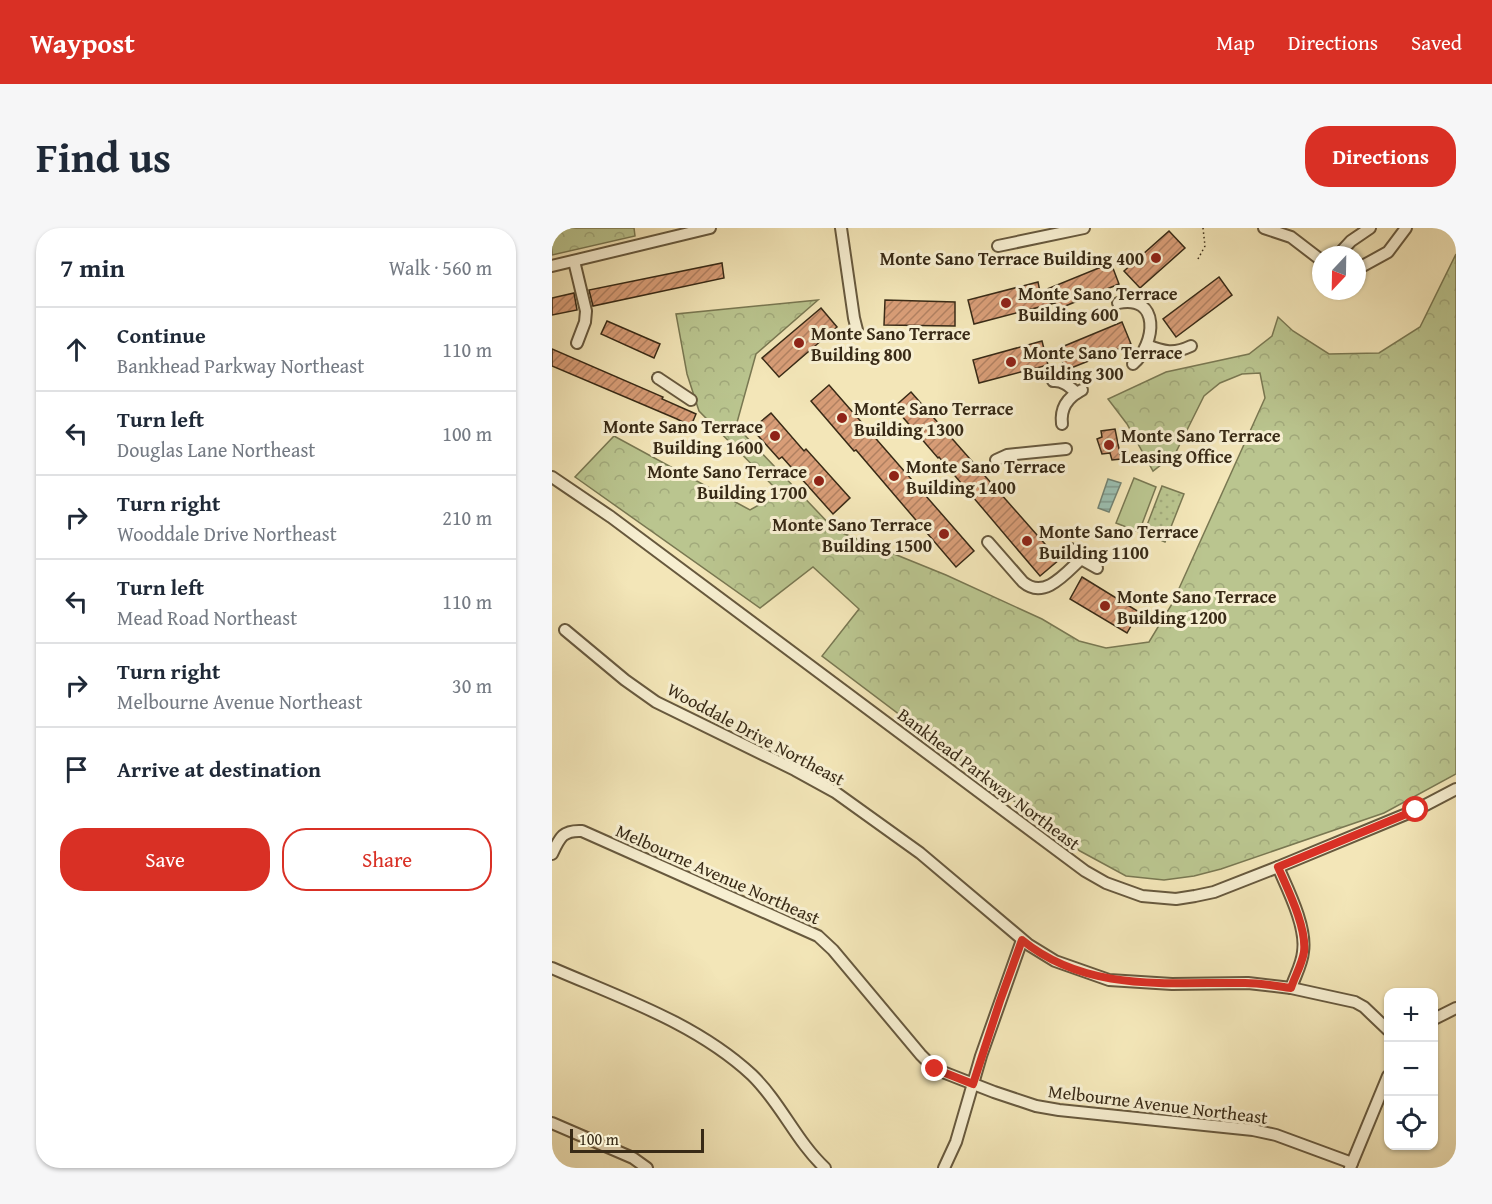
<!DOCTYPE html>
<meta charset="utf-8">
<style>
body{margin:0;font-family:"Gentium Book Plus",serif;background:#f6f6f7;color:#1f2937}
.controls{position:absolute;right:18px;bottom:18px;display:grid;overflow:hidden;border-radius:12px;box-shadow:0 2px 4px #0004}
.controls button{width:54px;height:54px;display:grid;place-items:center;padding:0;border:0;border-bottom:2px solid #e0e1e3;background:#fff;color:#1f2937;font:30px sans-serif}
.compass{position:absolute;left:760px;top:18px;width:54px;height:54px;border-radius:50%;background:#fff;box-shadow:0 2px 4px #0004;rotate:202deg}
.scale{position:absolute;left:18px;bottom:15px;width:134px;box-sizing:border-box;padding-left:6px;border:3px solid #382a16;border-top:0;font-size:16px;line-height:21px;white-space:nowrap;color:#382a16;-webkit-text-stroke:4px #f7efd1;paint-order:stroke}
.stop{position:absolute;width:18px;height:18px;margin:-14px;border:4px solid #d93025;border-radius:50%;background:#fff}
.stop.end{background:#d93025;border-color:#fff;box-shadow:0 2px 6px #0008}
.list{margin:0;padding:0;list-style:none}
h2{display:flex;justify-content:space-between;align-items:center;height:78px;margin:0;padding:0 24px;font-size:26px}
h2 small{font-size:20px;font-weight:400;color:#747a83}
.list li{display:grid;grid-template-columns:39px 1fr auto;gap:18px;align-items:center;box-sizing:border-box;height:84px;padding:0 24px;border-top:2px solid #e0e1e3}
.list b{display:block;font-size:22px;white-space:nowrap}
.list p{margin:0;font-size:20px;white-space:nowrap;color:#747a83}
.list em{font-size:20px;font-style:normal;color:#747a83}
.actions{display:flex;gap:12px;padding:18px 24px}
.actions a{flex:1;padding:14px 0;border:2px solid #d93025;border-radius:24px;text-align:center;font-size:21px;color:#d93025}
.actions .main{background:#d93025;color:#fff}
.icon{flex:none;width:33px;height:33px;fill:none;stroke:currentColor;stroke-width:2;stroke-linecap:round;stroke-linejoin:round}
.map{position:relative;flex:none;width:904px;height:940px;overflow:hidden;border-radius:24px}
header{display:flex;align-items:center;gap:36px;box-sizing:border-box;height:84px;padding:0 30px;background:#d93025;color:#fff}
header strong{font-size:28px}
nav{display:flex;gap:33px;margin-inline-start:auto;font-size:21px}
.intro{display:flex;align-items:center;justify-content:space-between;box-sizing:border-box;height:144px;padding:0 36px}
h1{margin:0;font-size:42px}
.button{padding:15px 27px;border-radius:24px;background:#d93025;color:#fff;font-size:21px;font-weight:700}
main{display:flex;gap:36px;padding:0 36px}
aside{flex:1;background:#fff;border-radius:24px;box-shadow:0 2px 4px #0004}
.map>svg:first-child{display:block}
.grass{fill:url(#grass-dots);stroke:#797852;stroke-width:1.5}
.forest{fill:url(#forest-crowns);stroke:#797852;stroke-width:1.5}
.pitch{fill:#bac58f;stroke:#797852;stroke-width:1.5}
.water{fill:url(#water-rules);stroke:#738373;stroke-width:1.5}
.building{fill:url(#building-hatch);stroke:#382a16;stroke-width:1.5}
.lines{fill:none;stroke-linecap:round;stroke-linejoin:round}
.minor-casing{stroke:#67593e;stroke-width:14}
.path{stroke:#382a16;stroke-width:1.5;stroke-dasharray:1.5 3;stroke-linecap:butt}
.minor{stroke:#f7efd1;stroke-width:10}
.route{stroke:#d93025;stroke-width:8}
.poi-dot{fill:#8f2418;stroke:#f7efd1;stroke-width:2}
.labels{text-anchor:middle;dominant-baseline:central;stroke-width:6;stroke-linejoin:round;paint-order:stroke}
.poi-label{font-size:18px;font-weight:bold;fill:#382a16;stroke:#f7efd1;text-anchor:start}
.street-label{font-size:18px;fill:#382a16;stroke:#f7efd1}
</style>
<header>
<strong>Waypost</strong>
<nav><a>Map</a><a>Directions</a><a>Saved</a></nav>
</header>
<div class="intro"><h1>Find us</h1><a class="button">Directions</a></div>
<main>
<aside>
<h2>7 min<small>Walk · 560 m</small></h2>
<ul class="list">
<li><svg class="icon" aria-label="ahead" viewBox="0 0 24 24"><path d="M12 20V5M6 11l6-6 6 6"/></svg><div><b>Continue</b><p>Bankhead Parkway Northeast</p></div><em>110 m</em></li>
<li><svg class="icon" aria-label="left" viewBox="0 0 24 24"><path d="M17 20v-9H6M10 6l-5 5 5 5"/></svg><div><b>Turn left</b><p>Douglas Lane Northeast</p></div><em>100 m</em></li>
<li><svg class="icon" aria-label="right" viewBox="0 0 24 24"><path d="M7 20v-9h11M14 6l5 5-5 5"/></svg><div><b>Turn right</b><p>Wooddale Drive Northeast</p></div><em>210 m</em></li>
<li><svg class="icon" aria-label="left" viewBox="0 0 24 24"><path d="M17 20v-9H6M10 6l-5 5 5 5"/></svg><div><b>Turn left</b><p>Mead Road Northeast</p></div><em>110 m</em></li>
<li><svg class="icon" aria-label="right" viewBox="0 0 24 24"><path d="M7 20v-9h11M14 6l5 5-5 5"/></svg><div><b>Turn right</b><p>Melbourne Avenue Northeast</p></div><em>30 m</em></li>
<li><svg class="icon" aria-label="arrive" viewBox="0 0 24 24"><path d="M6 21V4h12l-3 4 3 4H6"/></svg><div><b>Arrive at destination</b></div></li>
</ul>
<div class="actions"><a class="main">Save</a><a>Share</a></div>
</aside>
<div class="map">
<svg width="904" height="940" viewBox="0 0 904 940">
<defs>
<pattern id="grass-dots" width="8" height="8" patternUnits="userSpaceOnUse" patternTransform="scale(1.5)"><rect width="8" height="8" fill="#bac58f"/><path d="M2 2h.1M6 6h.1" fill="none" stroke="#a1a97b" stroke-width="1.8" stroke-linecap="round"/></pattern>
<pattern id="forest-crowns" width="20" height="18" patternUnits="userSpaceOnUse" patternTransform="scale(1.5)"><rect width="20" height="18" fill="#bac58f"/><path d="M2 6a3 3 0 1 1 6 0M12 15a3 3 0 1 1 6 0" fill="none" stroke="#a1a97b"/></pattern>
<pattern id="water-rules" width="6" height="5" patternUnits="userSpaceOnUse" patternTransform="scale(1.5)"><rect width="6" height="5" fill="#9bbfb1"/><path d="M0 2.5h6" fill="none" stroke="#7f9b8f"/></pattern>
<pattern id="building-hatch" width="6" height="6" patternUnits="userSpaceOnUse" patternTransform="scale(1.5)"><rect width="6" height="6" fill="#d89d77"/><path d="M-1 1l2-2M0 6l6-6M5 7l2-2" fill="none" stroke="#b08061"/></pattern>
</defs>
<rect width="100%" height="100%" fill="#f3e6b8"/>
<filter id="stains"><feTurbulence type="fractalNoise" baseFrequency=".00333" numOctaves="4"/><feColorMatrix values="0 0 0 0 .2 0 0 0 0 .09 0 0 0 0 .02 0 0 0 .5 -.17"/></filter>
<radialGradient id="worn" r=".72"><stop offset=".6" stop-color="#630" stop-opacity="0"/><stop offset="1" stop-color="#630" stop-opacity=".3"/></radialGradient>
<path class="grass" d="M 610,258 L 632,266 L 613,314 L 592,305 Z"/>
<g class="forest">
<path d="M 0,0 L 82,0 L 83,8 L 0,27 Z"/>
<path d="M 904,26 L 904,546 L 832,585 L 669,641 L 642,648 L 612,652 L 574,648 L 528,623 L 270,428 L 307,381 L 261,339 L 208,380 L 23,249 L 62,208 L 198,282 L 228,265 L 147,183 L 135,146 L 124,86 L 266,72 L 204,126 L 184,198 L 283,302 L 394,347 L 490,391 L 527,413 L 554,420 L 597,414 L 620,376 L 713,170 L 708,145 L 690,146 L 668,155 L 652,168 L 623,226 L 601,243 L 575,196 L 556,171 L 614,144 L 697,126 L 720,108 L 726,89 L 741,103 L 777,126 L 827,125 L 868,99 Z"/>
</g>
<path class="pitch" d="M 582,250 L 604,259 L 587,304 L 564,295 Z"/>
<path class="water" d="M 556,251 L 569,255 L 557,284 L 546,280 Z"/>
<g class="building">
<path d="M 617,3 L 633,20 L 588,60 L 572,43 Z"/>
<path d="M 170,35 L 172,50 L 41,78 L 37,62 Z"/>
<path d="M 559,35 L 567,56 L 506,81 L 503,75 L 422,96 L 416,72 L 486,54 L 488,64 Z"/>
<path d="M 667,49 L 680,67 L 624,109 L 611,91 Z"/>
<path d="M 22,65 L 25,82 L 0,87 L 0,70 Z"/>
<path d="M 333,72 L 403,74 L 403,98 L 332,97 Z"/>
<path d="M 269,80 L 285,99 L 227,149 L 210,130 Z"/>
<path d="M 55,93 L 108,116 L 102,130 L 49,106 Z"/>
<path d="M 570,94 L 579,116 L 514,142 L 505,121 Z"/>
<path d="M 490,113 L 496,137 L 427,155 L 421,132 Z"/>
<path d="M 0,121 L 111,169 L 110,171 L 144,186 L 139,198 L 125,191 L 0,138 Z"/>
<path d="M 277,157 L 422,323 L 404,339 L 304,222 L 302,223 L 259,173 Z"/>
<path d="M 359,164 L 507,332 L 488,348 L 387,229 L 386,230 L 342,179 Z"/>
<path d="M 219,185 L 252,223 L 254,221 L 298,270 L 281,286 L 230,229 L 227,231 L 200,201 Z"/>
<path d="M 563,201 L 569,231 L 560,232 L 558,225 L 550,226 L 545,211 L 550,209 L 549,203 Z"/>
<path d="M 530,349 L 587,384 L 575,405 L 518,371 Z"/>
</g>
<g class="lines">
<g class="minor-casing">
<g id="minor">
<path d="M 289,0 L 302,90 L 305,102"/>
<path d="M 712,0 L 739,9 L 769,32"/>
<path d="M 446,18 L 532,0"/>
<path d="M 786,27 L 799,13 L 818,0"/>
<path d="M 22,33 L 34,83 L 33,94 L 25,115"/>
<path d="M 0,38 L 158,0"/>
<path d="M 805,41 L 836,24 L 854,0"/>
<path d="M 566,75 C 609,66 604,116 581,136"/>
<path d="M 595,117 C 612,124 622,126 639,118"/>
<path d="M 106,150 L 139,172"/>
<path d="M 501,153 C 511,152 518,159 525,165"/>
<path d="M 510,196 C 508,180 516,169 530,162"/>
<path d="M 444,232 L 455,227 L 514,221"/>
<path d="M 0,249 L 59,289 L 533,643 L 554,655 L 590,668 L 624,671 L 643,668 L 662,664 L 726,639 L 864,582 L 904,561"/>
<path d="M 436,314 L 471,354 C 492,372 513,346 529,331"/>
<path d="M 519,321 L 529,331 L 545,340"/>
<path d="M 13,402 L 73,452 L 104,474 L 243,542 L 283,564 L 368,625 L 477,717 L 503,733 L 557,752 L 620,756 L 696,755 L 739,760 L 803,774 L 812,779 L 836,802"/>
<path d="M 0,626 C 8,609 11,602 30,603 L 266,708 L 281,722 L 369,827 L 383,841 L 442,864 L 484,878 L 507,882 L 701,902 L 724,907 L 800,935"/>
<path d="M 726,639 C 736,662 755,699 751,724 C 750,736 743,748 739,760"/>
<path d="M 0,740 C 69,770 144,795 200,847 C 229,875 244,913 273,940"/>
<path d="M 882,791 L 904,780"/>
<path d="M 0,895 L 81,930 L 95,940"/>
<path d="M 392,940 L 404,914 L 429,828 L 470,712"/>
<path d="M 798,940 L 836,848"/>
</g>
</g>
<path class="path" d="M 646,31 L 653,18 L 651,0"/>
<use href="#minor" class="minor"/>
</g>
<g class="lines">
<path class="route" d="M 383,841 L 421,856 L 448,773 L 470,712 C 535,765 616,754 693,755 C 708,755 724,758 739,760 C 743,748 750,736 752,724 C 755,700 736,662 726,639 L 864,582"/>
</g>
<g class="poi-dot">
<circle cx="604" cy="30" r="6"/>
<circle cx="454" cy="75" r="6"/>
<circle cx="247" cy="115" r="6"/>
<circle cx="459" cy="134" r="6"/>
<circle cx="290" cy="190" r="6"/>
<circle cx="223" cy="208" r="6"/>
<circle cx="557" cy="217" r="6"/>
<circle cx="342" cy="248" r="6"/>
<circle cx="267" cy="253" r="6"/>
<circle cx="392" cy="306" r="6"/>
<circle cx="475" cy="313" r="6"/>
<circle cx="553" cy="378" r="6"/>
</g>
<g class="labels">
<g class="poi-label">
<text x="592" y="30" text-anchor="end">Monte Sano Terrace Building 400</text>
<text x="466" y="65">Monte Sano Terrace<tspan x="466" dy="21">Building 600</tspan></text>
<text x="259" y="105">Monte Sano Terrace<tspan x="259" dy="21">Building 800</tspan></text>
<text x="471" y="124">Monte Sano Terrace<tspan x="471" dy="21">Building 300</tspan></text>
<text x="302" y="180">Monte Sano Terrace<tspan x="302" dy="21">Building 1300</tspan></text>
<text x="211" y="198" text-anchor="end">Monte Sano Terrace<tspan x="211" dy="21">Building 1600</tspan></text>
<text x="569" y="207">Monte Sano Terrace<tspan x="569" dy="21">Leasing Office</tspan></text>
<text x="354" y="238">Monte Sano Terrace<tspan x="354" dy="21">Building 1400</tspan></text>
<text x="255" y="243" text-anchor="end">Monte Sano Terrace<tspan x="255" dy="21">Building 1700</tspan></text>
<text x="380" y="296" text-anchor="end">Monte Sano Terrace<tspan x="380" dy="21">Building 1500</tspan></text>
<text x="487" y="303">Monte Sano Terrace<tspan x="487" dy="21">Building 1100</tspan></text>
<text x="565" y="368">Monte Sano Terrace<tspan x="565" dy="21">Building 1200</tspan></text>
</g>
<g class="street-label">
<text transform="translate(204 506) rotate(28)">Wooddale Drive Northeast</text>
<text transform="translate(437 551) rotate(37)">Bankhead Parkway Northeast</text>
<text transform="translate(166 646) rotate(24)">Melbourne Avenue Northeast</text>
<text transform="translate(606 876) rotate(7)">Melbourne Avenue Northeast</text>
</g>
</g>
<rect width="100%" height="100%" filter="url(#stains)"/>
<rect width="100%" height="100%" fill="url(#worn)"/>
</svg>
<div class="controls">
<button>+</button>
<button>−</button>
<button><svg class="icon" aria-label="locate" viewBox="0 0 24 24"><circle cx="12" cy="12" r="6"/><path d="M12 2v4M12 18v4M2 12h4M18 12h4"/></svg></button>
</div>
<svg class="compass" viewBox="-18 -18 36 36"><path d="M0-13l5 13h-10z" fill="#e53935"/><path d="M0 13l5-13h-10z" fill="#747a83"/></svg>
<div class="scale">100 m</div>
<div class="stop" style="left:864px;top:582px"></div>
<div class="stop end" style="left:383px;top:841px"></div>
</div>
</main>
